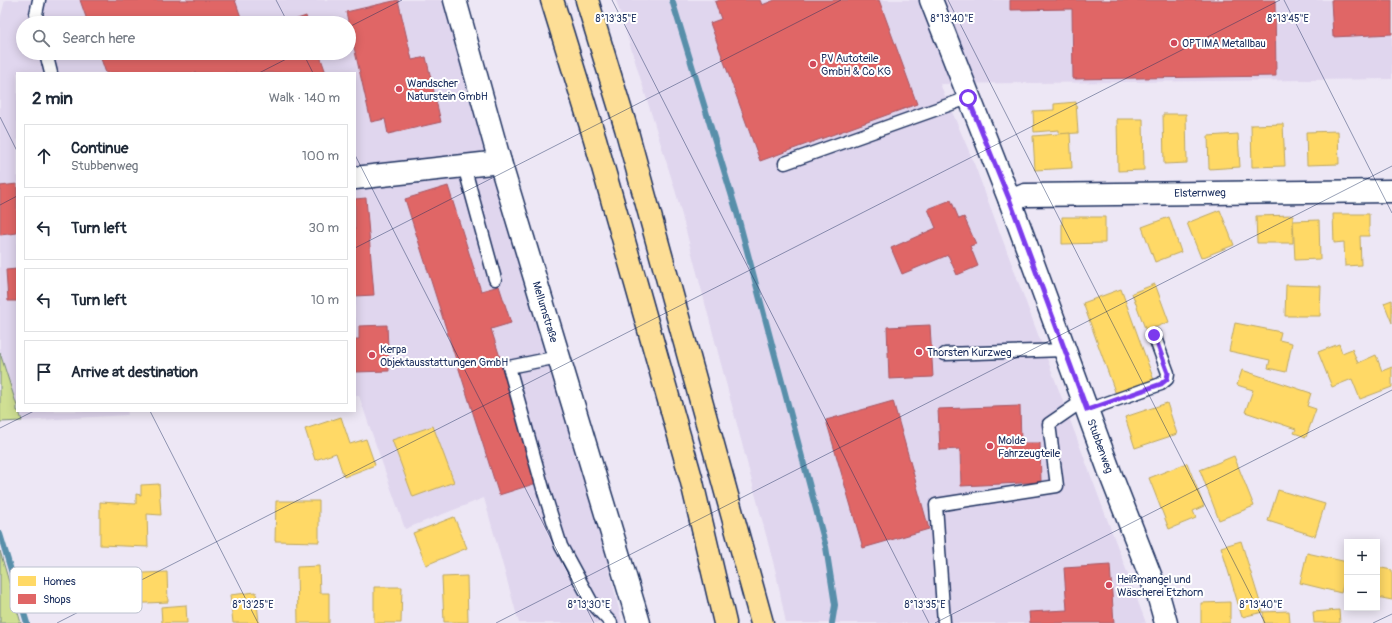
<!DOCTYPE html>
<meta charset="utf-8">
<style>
body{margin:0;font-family:Pangolin,sans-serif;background:#f6f6f7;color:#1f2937}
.controls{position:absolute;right:12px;bottom:12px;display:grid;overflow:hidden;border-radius:0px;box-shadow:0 2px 10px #0003}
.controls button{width:36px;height:36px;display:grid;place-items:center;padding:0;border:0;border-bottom:1px solid #e0e1e3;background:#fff;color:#1f2937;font:20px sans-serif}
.stop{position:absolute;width:12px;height:12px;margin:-9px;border:3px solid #7c3aed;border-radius:50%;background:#fff}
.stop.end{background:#7c3aed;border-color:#fff;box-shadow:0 1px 4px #0008}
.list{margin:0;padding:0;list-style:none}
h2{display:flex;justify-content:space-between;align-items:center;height:52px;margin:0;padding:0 16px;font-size:17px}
h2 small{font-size:13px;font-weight:400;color:#747a83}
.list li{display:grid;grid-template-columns:26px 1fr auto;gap:12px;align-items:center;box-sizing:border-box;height:64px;margin:0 8px 8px;padding:0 8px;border:1px solid #e0e1e3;border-radius:0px}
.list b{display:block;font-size:15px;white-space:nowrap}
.list p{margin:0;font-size:13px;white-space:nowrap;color:#747a83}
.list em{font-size:13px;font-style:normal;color:#747a83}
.icon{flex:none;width:22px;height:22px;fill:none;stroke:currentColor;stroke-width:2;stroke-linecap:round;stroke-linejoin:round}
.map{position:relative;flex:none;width:1392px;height:623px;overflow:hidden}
.search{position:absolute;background:#fff;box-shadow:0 2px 10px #0003;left:16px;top:16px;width:340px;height:44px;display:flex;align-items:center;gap:10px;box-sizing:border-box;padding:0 14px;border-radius:22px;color:#747a83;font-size:15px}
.panel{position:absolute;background:#fff;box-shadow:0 2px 10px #0003;left:16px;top:72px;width:340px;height:340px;border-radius:0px}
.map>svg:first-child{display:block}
.built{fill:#e0d6ee;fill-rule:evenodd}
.green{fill:#cfdf93;stroke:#758778}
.homes{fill:#ffd966;stroke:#bba664}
.shops{fill:#e06666;stroke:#a55664}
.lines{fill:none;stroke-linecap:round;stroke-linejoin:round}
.stream{stroke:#588faa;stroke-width:6}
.lane-casing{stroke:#1b2f5e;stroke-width:15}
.street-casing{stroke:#1b2f5e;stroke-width:25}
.highway-casing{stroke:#1b2f5e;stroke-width:25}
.lane{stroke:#fff;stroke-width:12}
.street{stroke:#fff;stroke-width:22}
.highway{stroke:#fdde96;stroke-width:22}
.route{stroke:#7c3aed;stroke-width:5}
.ticks{fill:none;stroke:#1b2f5e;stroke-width:1;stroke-opacity:0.45}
.poi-dot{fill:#d1495b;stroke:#fff;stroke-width:1.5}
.labels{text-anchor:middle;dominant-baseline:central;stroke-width:4;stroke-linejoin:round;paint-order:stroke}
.poi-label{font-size:11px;fill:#1b2f5e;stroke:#fff;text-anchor:start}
.street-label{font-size:11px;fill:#1b2f5e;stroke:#fff}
.key{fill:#fff;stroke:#bbc1cf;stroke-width:1}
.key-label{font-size:11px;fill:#1b2f5e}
.ticks-label{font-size:10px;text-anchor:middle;fill:#1b2f5e;stroke:#fff;stroke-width:4;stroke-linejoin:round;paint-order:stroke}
</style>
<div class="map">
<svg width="1392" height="623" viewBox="0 0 1392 623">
<rect width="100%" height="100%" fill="#ede7f5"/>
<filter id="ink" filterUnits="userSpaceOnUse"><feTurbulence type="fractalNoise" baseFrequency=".025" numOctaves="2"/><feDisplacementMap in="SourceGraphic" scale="8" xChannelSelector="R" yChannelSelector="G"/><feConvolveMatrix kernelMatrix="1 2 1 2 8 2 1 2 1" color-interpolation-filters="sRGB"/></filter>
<g filter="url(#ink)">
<g class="built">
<path d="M 5,0 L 456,0 L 558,357 L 621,618 L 621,623 L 519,623 L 484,498 L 405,529 L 359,396 L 355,396 L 355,73 L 17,73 L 17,406 L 0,353 L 0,20 ZM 23,23 L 349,23 L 349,53 L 23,53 Z"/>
<path d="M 616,0 L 1392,0 L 1392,79 L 940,84 L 972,158 L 1146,623 L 786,623 L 776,573 L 676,193 Z"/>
<path d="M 19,411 L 127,411 L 128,415 L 22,421 Z"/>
</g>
<g class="green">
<path d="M 0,353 L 17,406 L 17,411 L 19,411 L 22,421 L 0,422 Z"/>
<path d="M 0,551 L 21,623 L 0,623 Z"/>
</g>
<g class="homes">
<path d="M 1076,102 L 1078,133 L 1059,134 L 1059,130 L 1034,132 L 1033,111 L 1054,110 L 1054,104 Z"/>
<path d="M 1163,114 L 1186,114 L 1187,163 L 1164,164 Z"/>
<path d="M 1117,119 L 1143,119 L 1144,170 L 1118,171 Z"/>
<path d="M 1283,124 L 1285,166 L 1252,167 L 1251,125 Z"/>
<path d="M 1338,131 L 1339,164 L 1307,165 L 1306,132 Z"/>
<path d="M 1070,133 L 1072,168 L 1035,170 L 1033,136 Z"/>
<path d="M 1238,134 L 1240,167 L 1209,169 L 1208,136 Z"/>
<path d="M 1220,210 L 1234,245 L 1201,258 L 1187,223 Z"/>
<path d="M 1333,214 L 1369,214 L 1369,236 L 1360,236 L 1361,265 L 1345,266 L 1344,242 L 1334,243 Z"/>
<path d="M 1293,215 L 1293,243 L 1257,243 L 1256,216 Z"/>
<path d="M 1062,217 L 1105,217 L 1105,243 L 1062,244 Z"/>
<path d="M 1169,217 L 1181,252 L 1155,262 L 1142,227 Z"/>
<path d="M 1319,220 L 1320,259 L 1295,260 L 1293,221 Z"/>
<path d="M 1155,284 L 1169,322 L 1146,331 L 1132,293 Z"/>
<path d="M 1286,285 L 1321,286 L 1320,316 L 1285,316 Z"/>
<path d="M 1121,289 L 1155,383 L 1117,397 L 1083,303 Z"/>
<path d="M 1392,300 L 1392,323 L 1384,303 Z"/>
<path d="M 1235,323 L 1281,332 L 1279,340 L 1292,343 L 1286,372 L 1268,368 L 1270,360 L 1229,351 Z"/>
<path d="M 1339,344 L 1342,353 L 1352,349 L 1358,363 L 1376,355 L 1382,371 L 1392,367 L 1392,387 L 1360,399 L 1352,379 L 1332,387 L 1318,352 Z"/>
<path d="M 1242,370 L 1311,393 L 1307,406 L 1316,409 L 1306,437 L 1294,433 L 1296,429 L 1245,412 L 1253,390 L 1237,385 Z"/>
<path d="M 1167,403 L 1177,434 L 1135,448 L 1125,417 Z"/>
<path d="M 341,417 L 350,444 L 366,439 L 375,465 L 344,477 L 336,453 L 315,460 L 305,429 Z"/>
<path d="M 433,426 L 454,482 L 413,497 L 392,440 Z"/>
<path d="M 1234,456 L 1254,506 L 1219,520 L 1200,470 Z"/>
<path d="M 1187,463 L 1204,506 L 1193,511 L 1196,518 L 1169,529 L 1149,478 Z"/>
<path d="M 159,484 L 161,515 L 147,514 L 148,547 L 100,545 L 100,502 L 136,504 L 136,494 L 141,495 L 141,485 Z"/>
<path d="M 1278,490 L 1325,504 L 1315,536 L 1268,521 Z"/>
<path d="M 276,501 L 319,501 L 319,542 L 275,541 Z"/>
<path d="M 454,517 L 467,548 L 426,565 L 413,533 Z"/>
<path d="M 1241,541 L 1263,612 L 1242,617 L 1221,547 Z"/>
<path d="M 1307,553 L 1347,562 L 1347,570 L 1341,593 L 1300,583 Z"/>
<path d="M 319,566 L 320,593 L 329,593 L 329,623 L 298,623 L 297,567 Z"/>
<path d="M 1377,567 L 1392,570 L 1392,600 L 1377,597 Z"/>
<path d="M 167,572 L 168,602 L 125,604 L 123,574 Z"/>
<path d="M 467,576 L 468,622 L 444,622 L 442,577 Z"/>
<path d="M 374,587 L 402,587 L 401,623 L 374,623 Z"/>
<path d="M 256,592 L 259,623 L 233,623 L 230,595 Z"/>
<path d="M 1230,602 L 1230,623 L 1201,623 L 1201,603 Z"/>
<path d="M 186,605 L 187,623 L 162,623 L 161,607 Z"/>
<path d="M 1339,610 L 1340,623 L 1314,623 L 1313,612 Z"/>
<path d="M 1289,611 L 1290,623 L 1264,623 L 1263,612 Z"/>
</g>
<g class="shops">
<path d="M 80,0 L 235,0 L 243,23 L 88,23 Z"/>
<path d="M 398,0 L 412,60 L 426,57 L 441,122 L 388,134 L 385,119 L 371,122 L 346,12 Z"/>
<path d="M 720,0 L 760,0 L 762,5 L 775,0 L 879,0 L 917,104 L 760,161 L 710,23 L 721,19 L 715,2 Z"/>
<path d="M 1010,0 L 1275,0 L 1276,76 L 1073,79 L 1072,9 L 1010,10 Z"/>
<path d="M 1331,0 L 1392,0 L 1392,34 L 1333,37 Z"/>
<path d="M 306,16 L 308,23 L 286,23 Z"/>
<path d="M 99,53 L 319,53 L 326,73 L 106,73 Z"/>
<path d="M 17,184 L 17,233 L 0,235 L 0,186 Z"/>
<path d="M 448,186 L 481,291 L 499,286 L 511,323 L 491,329 L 540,482 L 499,495 L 405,199 Z"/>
<path d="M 366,198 L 374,295 L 355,296 L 355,199 Z"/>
<path d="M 951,200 L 959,219 L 964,217 L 976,244 L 970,246 L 978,266 L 957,275 L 948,255 L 902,274 L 891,248 L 936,228 L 928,209 Z"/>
<path d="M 17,269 L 17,301 L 8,301 L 6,270 Z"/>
<path d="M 387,325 L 389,371 L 355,372 L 355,339 L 359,339 L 359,326 Z"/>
<path d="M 930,325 L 933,377 L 889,379 L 887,327 Z"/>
<path d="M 893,401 L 929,529 L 863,548 L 826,420 Z"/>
<path d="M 1020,406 L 1021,443 L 1040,443 L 1041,482 L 961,486 L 960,449 L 940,450 L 938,409 Z"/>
<path d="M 1110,565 L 1114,623 L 1030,623 L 1029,612 L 1067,610 L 1064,568 Z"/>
</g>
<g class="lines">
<g class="stream">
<path d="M 672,0 L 737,213 L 826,547 L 835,605 L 832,623"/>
<path d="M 0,534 L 27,623"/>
</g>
<g class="lane-casing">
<g id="lane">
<path d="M 38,23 L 36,14 L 39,0"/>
<path d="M 46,53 L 51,73"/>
<path d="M 785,163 L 968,98"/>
<path d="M 464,166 L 495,279"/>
<path d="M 945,354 L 1065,350"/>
<path d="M 558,357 L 509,367 L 544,492 L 561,546 L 592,603 L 611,623"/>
<path d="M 1087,410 L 1161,384 L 1167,379 L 1168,373 L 1154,335"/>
<path d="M 944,623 L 936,505 L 1057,486 L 1049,424 L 1084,400"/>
</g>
</g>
<g class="street-casing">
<g id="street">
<path d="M 455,0 L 500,162 L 639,623"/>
<path d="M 931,0 L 1010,201 L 1112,478 L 1159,598 L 1166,623"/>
<path d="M 355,178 L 500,162"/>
<path d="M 1010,201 L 1025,195 L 1392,191"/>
</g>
</g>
<g class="highway-casing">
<g id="highway">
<path d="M 552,0 L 595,139 L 691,478 L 725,623"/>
<path d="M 587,0 L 626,128 L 762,623"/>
</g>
</g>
<use href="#lane" class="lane"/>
<use href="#street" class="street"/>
<use href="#highway" class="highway"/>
</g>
</g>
<g class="lines" filter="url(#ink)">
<path class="route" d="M 968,98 L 1010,201 L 1087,410 L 1161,384 L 1167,379 L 1168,373 L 1154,335"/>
</g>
<path class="ticks" d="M 276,0 L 288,23M 612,0 L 929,623M 948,0 L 1265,623M 1284,0 L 1392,213M 349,27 L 402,0M 303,53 L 313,73M 259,73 L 298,53M 0,117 L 17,151M 355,155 L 594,623M 0,205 L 17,196M 355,248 L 841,0M 150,411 L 258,623M 0,428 L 34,411M 57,623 L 1280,0M 496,623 L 1392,166M 935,623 L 1392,390M 1373,623 L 1392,614"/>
<g class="poi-dot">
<circle cx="1174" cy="43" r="4"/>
<circle cx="813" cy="64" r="4"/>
<circle cx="399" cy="89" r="4"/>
<circle cx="919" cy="352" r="4"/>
<circle cx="372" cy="355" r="4"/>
<circle cx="990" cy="446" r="4"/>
<circle cx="1109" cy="585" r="4"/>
</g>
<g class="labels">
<g class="poi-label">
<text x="1182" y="43">OPTIMA Metallbau</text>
<text x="821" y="58">PV Autoteile<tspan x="821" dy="13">GmbH &amp; Co KG</tspan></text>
<text x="407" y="83">Wandscher<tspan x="407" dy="13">Naturstein GmbH</tspan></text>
<text x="380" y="349">Kerpa<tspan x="380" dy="13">Objektausstattungen GmbH</tspan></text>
<text x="927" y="352">Thorsten Kurzweg</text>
<text x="998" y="440">Molde<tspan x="998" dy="13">Fahrzeugteile</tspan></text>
<text x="1117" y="579">Heißmangel und<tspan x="1117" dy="13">Wäscherei Etzhorn</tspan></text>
</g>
<g class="street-label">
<text transform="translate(1200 193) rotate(-1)">Elsternweg</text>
<text transform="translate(545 312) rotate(73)">Mellumstraße</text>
<text transform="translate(1100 446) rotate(70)">Stubbenweg</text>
</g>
</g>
<rect x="10" y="567" width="132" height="46" rx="6" class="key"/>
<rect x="18" y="576" width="18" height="10" fill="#ffd966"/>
<rect x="18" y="594" width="18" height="10" fill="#e06666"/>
<g class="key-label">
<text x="43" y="585">Homes</text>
<text x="43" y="603">Shops</text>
</g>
<g class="ticks-label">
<text x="616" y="22">8°13'35"E</text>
<text x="952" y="22">8°13'40"E</text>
<text x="1288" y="22">8°13'45"E</text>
<text x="253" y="608">8°13'25"E</text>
<text x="589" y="608">8°13'30"E</text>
<text x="925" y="608">8°13'35"E</text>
<text x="1261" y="608">8°13'40"E</text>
</g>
</svg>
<div class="controls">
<button>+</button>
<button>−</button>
</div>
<div class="stop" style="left:968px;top:98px"></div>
<div class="stop end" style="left:1154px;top:335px"></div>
<div class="search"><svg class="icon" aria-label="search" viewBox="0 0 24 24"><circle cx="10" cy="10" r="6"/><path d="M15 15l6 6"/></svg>Search here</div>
<section class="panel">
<h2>2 min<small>Walk · 140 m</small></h2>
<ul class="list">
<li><svg class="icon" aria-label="ahead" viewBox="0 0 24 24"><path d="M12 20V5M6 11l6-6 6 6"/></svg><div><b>Continue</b><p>Stubbenweg</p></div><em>100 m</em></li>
<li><svg class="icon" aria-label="left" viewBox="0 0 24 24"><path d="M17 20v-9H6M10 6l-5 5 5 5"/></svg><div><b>Turn left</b></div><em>30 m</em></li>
<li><svg class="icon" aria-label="left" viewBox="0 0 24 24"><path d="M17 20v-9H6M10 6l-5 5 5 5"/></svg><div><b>Turn left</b></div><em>10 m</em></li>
<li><svg class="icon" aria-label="arrive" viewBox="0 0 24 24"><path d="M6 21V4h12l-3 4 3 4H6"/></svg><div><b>Arrive at destination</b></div></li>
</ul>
</section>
</div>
